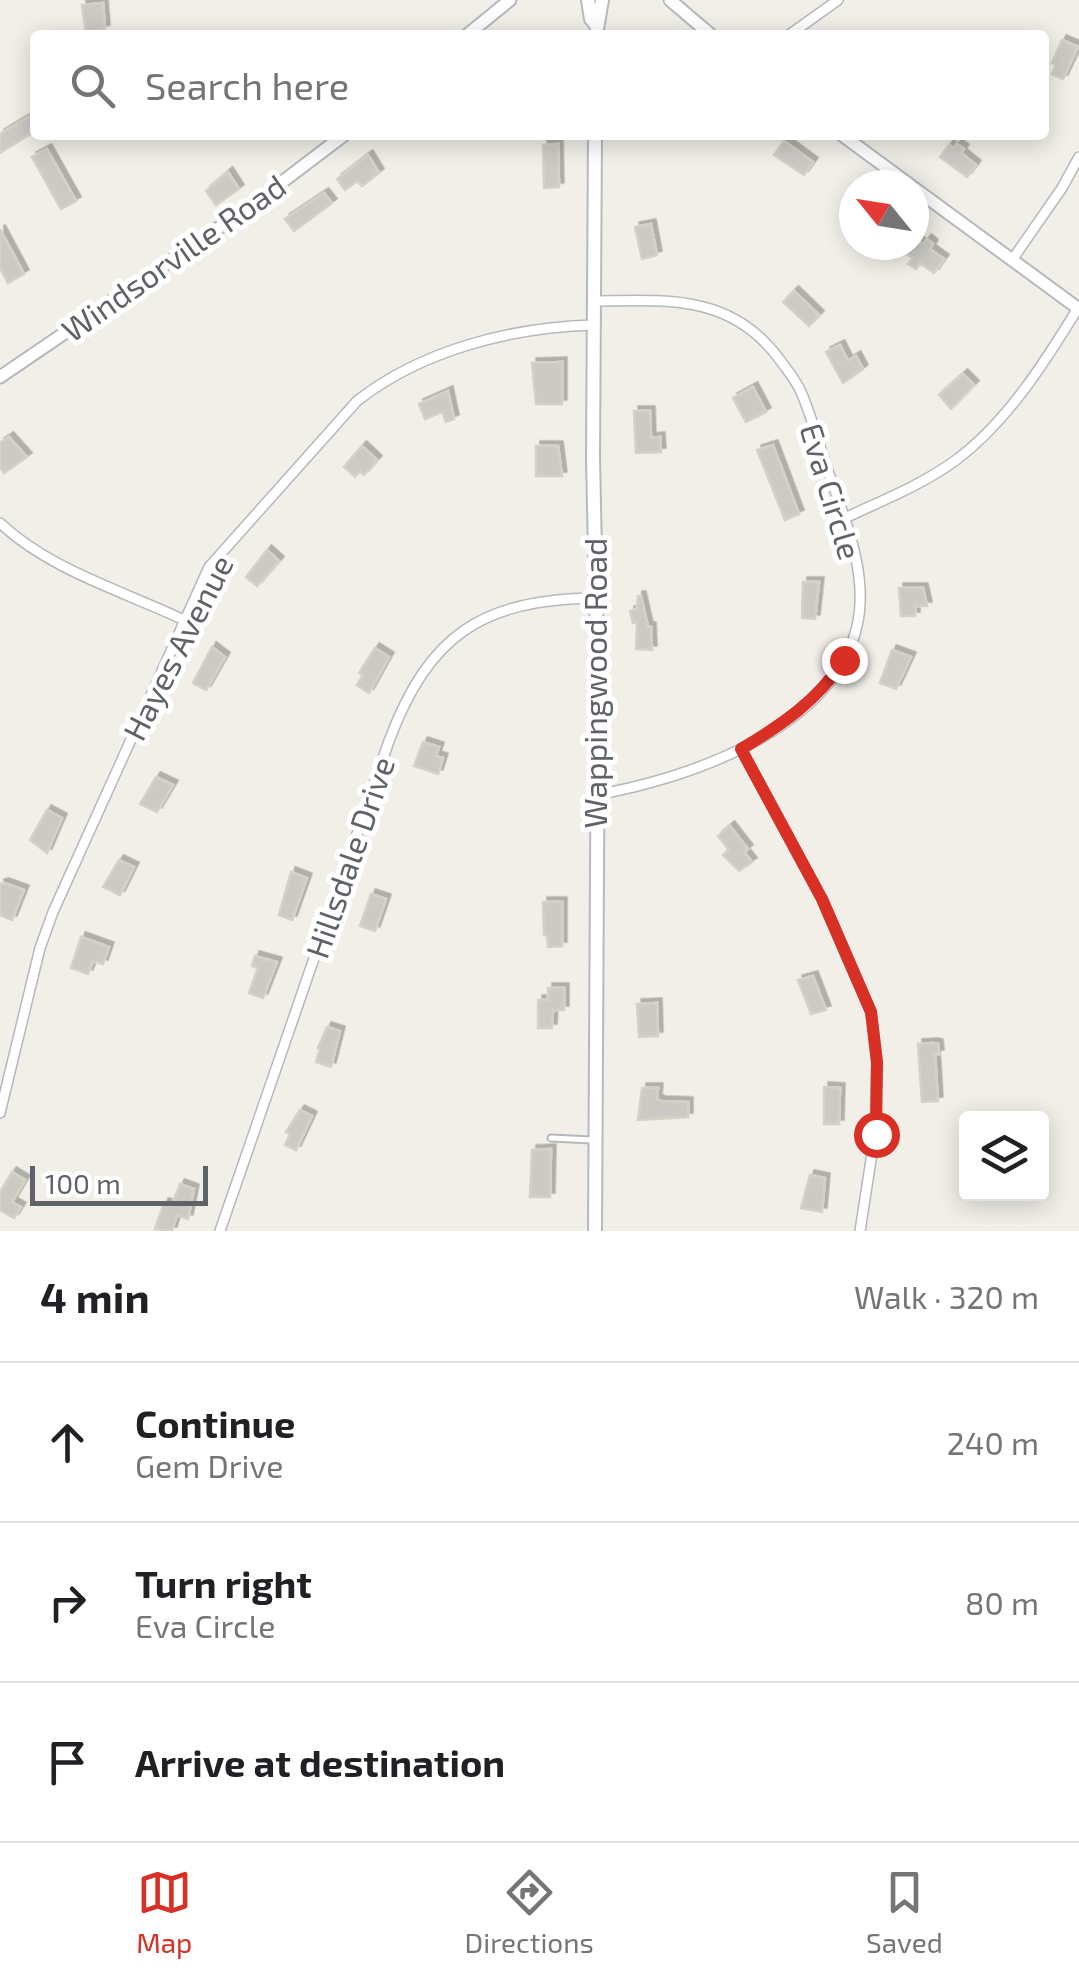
<!DOCTYPE html>
<meta charset="utf-8">
<style>
body{margin:0;font-family:"Exo 2",sans-serif;background:#f6f6f6;color:#202124}
.controls{position:absolute;right:30px;bottom:30px;display:grid;overflow:hidden;border-radius:10px;box-shadow:0 5px 25px #0003}
.controls button{width:90px;height:90px;display:grid;place-items:center;padding:0;border:0;border-bottom:2px solid #e0e0e0;background:#fff;color:#202124;font:50px sans-serif}
.compass{position:absolute;left:839px;top:170px;width:90px;height:90px;border-radius:50%;background:#fff;box-shadow:0 5px 25px #0003;rotate:300deg}
.scale{position:absolute;left:30px;bottom:25px;width:178px;box-sizing:border-box;padding-left:10px;border:5px solid #5f6368;border-top:0;font-size:28px;line-height:35px;white-space:nowrap;color:#5f6368;-webkit-text-stroke:8px #fff;paint-order:stroke}
.stop{position:absolute;width:30px;height:30px;margin:-22px;border:8px solid #d93025;border-radius:50%;background:#fff}
.stop.end{background:#d93025;border-color:#fff;box-shadow:0 2px 10px #0008}
.list{margin:0;padding:0;list-style:none}
h2{display:flex;justify-content:space-between;align-items:center;height:130px;margin:0;padding:0 40px;font-size:42px}
h2 small{font-size:32px;font-weight:400;color:#757577}
.list li{display:grid;grid-template-columns:65px 1fr auto;gap:30px;align-items:center;box-sizing:border-box;height:160px;padding:0 40px;border-top:2px solid #e0e0e0}
.list b{display:block;font-size:38px;white-space:nowrap}
.list p{margin:0;font-size:32px;white-space:nowrap;color:#757577}
.list em{font-size:32px;font-style:normal;color:#757577}
.icon{flex:none;width:55px;height:55px;fill:none;stroke:currentColor;stroke-width:2;stroke-linecap:round;stroke-linejoin:round}
.map{position:relative;flex:none;width:1079px;height:1231px;overflow:hidden}
.search{position:absolute;background:#fff;box-shadow:0 5px 25px #0003;left:30px;right:30px;top:30px;height:110px;display:flex;align-items:center;gap:25px;box-sizing:border-box;padding:0 35px;border-radius:10px;color:#757577;font-size:38px}
.sheet{height:610px;background:#fff}
nav{display:flex;justify-content:space-around;align-items:center;box-sizing:border-box;height:140px;border-top:2px solid #e0e0e0;background:#fff;font-size:28px;color:#757577}
nav a{display:grid;justify-items:center;gap:5px}
nav .on{color:#d93025}
.map>svg:first-child{display:block}
.building{fill:#cccac5;stroke:#d6d1c6;stroke-width:2.5;filter:url(#shadow)}
.lines{fill:none;stroke-linecap:round;stroke-linejoin:round}
.service-casing{stroke:#b5b8bc;stroke-width:9}
.minor-casing{stroke:#b5b8bc;stroke-width:12}
.tertiary-casing{stroke:#b5b8bc;stroke-width:15}
.secondary-casing{stroke:#b6babf;stroke-width:16}
.service{stroke:#fff;stroke-width:5}
.minor{stroke:#fff;stroke-width:9}
.tertiary{stroke:#fff;stroke-width:11}
.secondary{stroke:#fff;stroke-width:12}
.route{stroke:#d93025;stroke-width:12}
.labels{text-anchor:middle;dominant-baseline:central;stroke-width:10;stroke-linejoin:round;paint-order:stroke}
.street-label{font-size:32px;fill:#5f6368;stroke:#fff}
</style>
<div class="map">
<svg width="1079" height="1231" viewBox="0 0 1079 1231">
<defs>
<filter id="shadow"><feDropShadow dx="4.5" dy="-4.5" stdDeviation="0" flood-color="#0004"/></filter>
</defs>
<rect width="100%" height="100%" fill="#f1efe8"/>
<g class="building">
<path d="M 103,3 L 105,29 L 86,35 L 82,5 Z"/>
<path d="M 1062,40 L 1078,47 L 1063,79 L 1052,74 L 1056,65 L 1052,63 Z"/>
<path d="M 35,113 L 35,131 L 0,153 L 0,134 Z"/>
<path d="M 784,141 L 813,162 L 804,175 L 774,155 Z"/>
<path d="M 558,144 L 559,187 L 544,188 L 543,145 Z"/>
<path d="M 957,144 L 964,149 L 961,153 L 976,165 L 967,177 L 940,157 L 949,145 L 954,148 Z"/>
<path d="M 47,149 L 76,201 L 61,209 L 32,157 Z"/>
<path d="M 368,155 L 379,173 L 362,186 L 357,181 L 345,190 L 337,179 Z"/>
<path d="M 228,172 L 239,189 L 216,205 L 206,191 Z"/>
<path d="M 324,193 L 332,203 L 294,231 L 285,219 Z"/>
<path d="M 651,224 L 657,255 L 642,259 L 635,227 Z"/>
<path d="M 0,229 L 24,274 L 8,283 L 0,268 Z"/>
<path d="M 915,239 L 923,244 L 927,239 L 933,244 L 930,249 L 944,259 L 934,273 L 920,263 L 916,269 L 908,264 L 913,258 L 905,253 L 914,245 Z"/>
<path d="M 794,291 L 819,315 L 809,326 L 783,302 Z"/>
<path d="M 840,345 L 848,361 L 856,356 L 863,369 L 843,383 L 826,352 Z"/>
<path d="M 562,362 L 562,404 L 536,404 L 532,363 Z"/>
<path d="M 963,374 L 974,385 L 951,409 L 939,395 Z"/>
<path d="M 753,387 L 766,412 L 746,422 L 733,398 Z"/>
<path d="M 448,391 L 454,419 L 446,422 L 442,412 L 425,419 L 419,404 Z"/>
<path d="M 634,411 L 650,411 L 651,438 L 660,437 L 661,452 L 636,453 Z"/>
<path d="M 9,437 L 27,457 L 4,473 L 0,467 L 0,443 Z"/>
<path d="M 773,445 L 799,514 L 785,520 L 757,450 Z"/>
<path d="M 362,446 L 377,460 L 364,475 L 360,471 L 355,477 L 344,467 Z"/>
<path d="M 536,446 L 558,446 L 562,476 L 536,476 Z"/>
<path d="M 267,550 L 279,561 L 257,586 L 246,577 Z"/>
<path d="M 803,582 L 819,582 L 815,619 L 802,618 Z"/>
<path d="M 899,588 L 923,588 L 927,606 L 915,606 L 915,616 L 901,616 Z"/>
<path d="M 638,596 L 641,596 L 648,627 L 651,627 L 652,650 L 636,649 L 637,622 L 633,623 L 630,611 L 637,609 Z"/>
<path d="M 212,647 L 225,657 L 206,690 L 193,683 Z"/>
<path d="M 375,648 L 389,657 L 369,693 L 357,685 L 363,675 L 359,673 Z"/>
<path d="M 892,650 L 911,657 L 896,689 L 880,683 Z"/>
<path d="M 423,742 L 439,747 L 436,756 L 443,758 L 438,774 L 414,766 Z"/>
<path d="M 156,777 L 173,785 L 157,812 L 140,804 Z"/>
<path d="M 47,810 L 62,818 L 47,853 L 30,840 Z"/>
<path d="M 730,826 L 748,849 L 744,852 L 752,862 L 739,871 L 723,855 L 729,850 L 718,836 Z"/>
<path d="M 119,860 L 134,867 L 120,895 L 103,887 Z"/>
<path d="M 291,872 L 307,878 L 292,920 L 279,915 Z"/>
<path d="M 4,883 L 24,890 L 12,920 L 0,915 L 0,884 Z"/>
<path d="M 371,894 L 386,899 L 375,931 L 360,926 Z"/>
<path d="M 543,902 L 562,902 L 562,946 L 548,947 L 547,935 L 544,935 Z"/>
<path d="M 81,937 L 109,947 L 103,964 L 93,961 L 88,974 L 71,968 Z"/>
<path d="M 255,956 L 277,962 L 263,998 L 249,993 L 258,968 L 252,966 Z"/>
<path d="M 813,976 L 826,1010 L 811,1014 L 798,980 Z"/>
<path d="M 548,988 L 564,988 L 564,1010 L 553,1010 L 552,1028 L 538,1028 L 538,1000 L 548,1000 Z"/>
<path d="M 657,1003 L 658,1036 L 639,1037 L 637,1004 Z"/>
<path d="M 327,1027 L 340,1031 L 331,1067 L 316,1062 L 320,1049 L 318,1048 Z"/>
<path d="M 933,1043 L 938,1044 L 939,1054 L 935,1054 L 938,1101 L 922,1102 L 918,1044 Z"/>
<path d="M 824,1087 L 840,1088 L 839,1124 L 824,1124 Z"/>
<path d="M 642,1088 L 658,1088 L 657,1099 L 661,1101 L 688,1102 L 688,1117 L 638,1120 Z"/>
<path d="M 300,1110 L 312,1116 L 296,1150 L 285,1145 L 290,1134 L 286,1132 Z"/>
<path d="M 551,1149 L 550,1197 L 530,1197 L 532,1150 Z"/>
<path d="M 12,1172 L 25,1180 L 12,1202 L 21,1207 L 14,1218 L 0,1210 L 0,1192 Z"/>
<path d="M 810,1175 L 825,1178 L 822,1212 L 801,1208 Z"/>
<path d="M 180,1184 L 194,1189 L 188,1219 L 177,1215 L 172,1231 L 155,1229 L 164,1203 L 172,1205 Z"/>
</g>
<g class="lines">
<g class="service-casing">
<path id="service" d="M 551,1138 L 592,1140"/>
</g>
<g class="minor-casing">
<g id="minor">
<path d="M 789,35 L 838,0"/>
<path d="M 1012,260 L 1062,188 L 1079,157"/>
<path d="M 594,301 C 668,300 732,294 780,360 C 787,370 796,380 801,392 C 812,417 819,445 828,471 C 845,519 869,575 857,626 C 833,730 687,779 595,795"/>
<path d="M 845,518 C 883,500 922,485 956,460 C 1007,422 1045,362 1078,308"/>
<path d="M 0,523 C 50,570 123,591 184,620"/>
<path d="M 741,749 L 822,899 L 871,1012 L 877,1062 L 875,1134 L 860,1231"/>
<path d="M 0,1113 L 40,948 L 53,912 L 209,567 L 357,401 C 422,350 512,327 594,325"/>
<path d="M 220,1231 L 389,741 C 429,635 481,600 594,598"/>
</g>
</g>
<g class="tertiary-casing">
<g id="tertiary">
<path d="M 670,0 L 711,35"/>
<path d="M 467,35 L 510,0"/>
<path d="M 842,135 L 910,185"/>
<path d="M 914,188 L 1079,309"/>
<path d="M 0,377 L 248,208 L 344,135"/>
</g>
</g>
<g class="secondary-casing">
<g id="secondary">
<path d="M 588,0 L 591,19 L 596,25"/>
<path d="M 596,35 L 602,0"/>
<path d="M 595,135 L 593,458 L 598,691 L 595,1231"/>
</g>
</g>
<use href="#service" class="service"/>
<use href="#minor" class="minor"/>
<use href="#tertiary" class="tertiary"/>
<use href="#secondary" class="secondary"/>
</g>
<g class="lines">
<path class="route" d="M 844,660 C 817,701 783,724 741,749 L 822,899 L 871,1012 L 877,1062 L 876,1134"/>
</g>
<g class="labels">
<g class="street-label">
<text transform="translate(173 257) rotate(-35)">Windsorville Road</text>
<text transform="translate(832 491) rotate(73)">Eva Circle</text>
<text transform="translate(177 647) rotate(-63)">Hayes Avenue</text>
<text transform="translate(594 683) rotate(-90)">Wappingwood Road</text>
<text transform="translate(349 857) rotate(-71)">Hillsdale Drive</text>
</g>
</g>
</svg>
<div class="controls">
<button><svg class="icon" aria-label="layers" viewBox="0 0 24 24"><path d="M12 4l9 5-9 5-9-5zM3 14l9 5 9-5"/></svg></button>
</div>
<svg class="compass" viewBox="-18 -18 36 36"><path d="M0-13l5 13h-10z" fill="#e53935"/><path d="M0 13l5-13h-10z" fill="#757577"/></svg>
<div class="scale">100 m</div>
<div class="stop" style="left:876px;top:1134px"></div>
<div class="stop end" style="left:844px;top:660px"></div>
<div class="search"><svg class="icon" aria-label="search" viewBox="0 0 24 24"><circle cx="10" cy="10" r="6"/><path d="M15 15l6 6"/></svg>Search here</div>
</div>
<section class="sheet">
<h2>4 min<small>Walk · 320 m</small></h2>
<ul class="list">
<li><svg class="icon" aria-label="ahead" viewBox="0 0 24 24"><path d="M12 20V5M6 11l6-6 6 6"/></svg><div><b>Continue</b><p>Gem Drive</p></div><em>240 m</em></li>
<li><svg class="icon" aria-label="right" viewBox="0 0 24 24"><path d="M7 20v-9h11M14 6l5 5-5 5"/></svg><div><b>Turn right</b><p>Eva Circle</p></div><em>80 m</em></li>
<li><svg class="icon" aria-label="arrive" viewBox="0 0 24 24"><path d="M6 21V4h12l-3 4 3 4H6"/></svg><div><b>Arrive at destination</b></div></li>
</ul>
</section>
<nav>
<a class="on"><svg class="icon" aria-label="map" viewBox="0 0 24 24"><path d="M3 6l6-2 6 2 6-2v14l-6 2-6-2-6 2zM9 4v14M15 6v14"/></svg>Map</a>
<a><svg class="icon" aria-label="directions" viewBox="0 0 24 24"><path d="M12 3l9 9-9 9-9-9zM9 14v-3h6M13 9l2 2-2 2"/></svg>Directions</a>
<a><svg class="icon" aria-label="saved" viewBox="0 0 24 24"><path d="M7 4h10v16l-5-4-5 4z"/></svg>Saved</a>
</nav>
